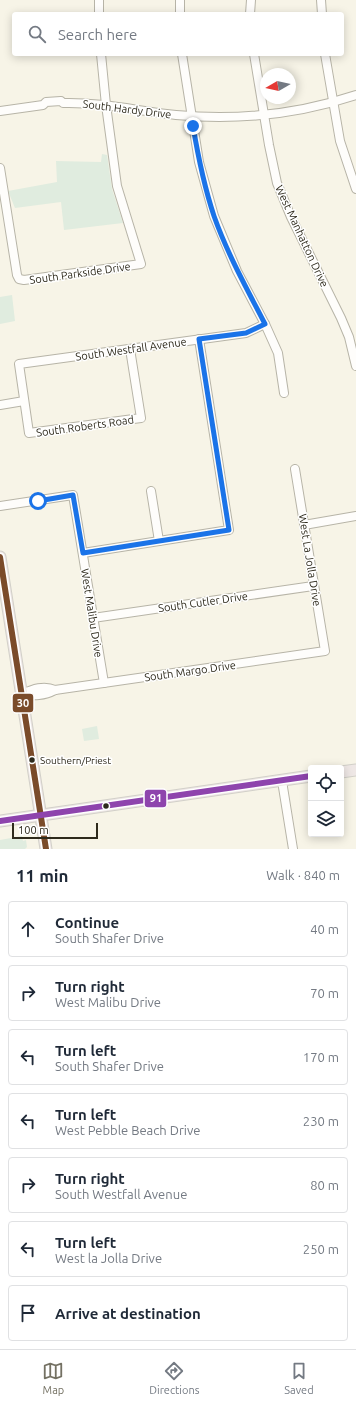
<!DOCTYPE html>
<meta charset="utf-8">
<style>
body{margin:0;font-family:Ubuntu,sans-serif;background:#f2f2f3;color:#1f2937}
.controls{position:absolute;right:12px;bottom:12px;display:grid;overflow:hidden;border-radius:4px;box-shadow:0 2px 10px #0003}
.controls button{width:36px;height:36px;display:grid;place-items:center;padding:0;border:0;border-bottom:1px solid #e0e1e3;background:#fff;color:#1f2937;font:20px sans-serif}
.compass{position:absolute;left:260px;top:68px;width:36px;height:36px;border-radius:50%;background:#fff;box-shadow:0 2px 10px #0003;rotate:261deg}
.scale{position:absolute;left:12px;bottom:10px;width:86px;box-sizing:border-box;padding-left:4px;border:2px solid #2e2a1c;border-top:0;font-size:11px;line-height:14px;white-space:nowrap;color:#2e2a1c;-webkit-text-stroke:3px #fff;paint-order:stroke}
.stop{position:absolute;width:12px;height:12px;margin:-9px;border:3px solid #1a73e8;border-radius:50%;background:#fff}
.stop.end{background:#1a73e8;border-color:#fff;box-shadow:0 1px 4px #0008}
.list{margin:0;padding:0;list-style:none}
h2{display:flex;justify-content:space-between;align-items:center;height:52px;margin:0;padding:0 16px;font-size:17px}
h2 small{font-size:13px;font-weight:400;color:#747a83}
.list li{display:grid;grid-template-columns:26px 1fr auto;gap:12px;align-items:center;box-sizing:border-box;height:56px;margin:0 8px 8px;padding:0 8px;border:1px solid #e0e1e3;border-radius:4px}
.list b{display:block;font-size:15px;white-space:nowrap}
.list p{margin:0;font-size:13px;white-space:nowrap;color:#747a83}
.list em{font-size:13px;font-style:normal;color:#747a83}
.icon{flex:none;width:22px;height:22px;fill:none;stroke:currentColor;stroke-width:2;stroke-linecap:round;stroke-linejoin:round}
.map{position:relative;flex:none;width:356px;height:849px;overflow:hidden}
.search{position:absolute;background:#fff;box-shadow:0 2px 10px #0003;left:12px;right:12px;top:12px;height:44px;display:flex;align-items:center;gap:10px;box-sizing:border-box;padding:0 14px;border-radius:4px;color:#747a83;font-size:15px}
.sheet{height:500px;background:#fff}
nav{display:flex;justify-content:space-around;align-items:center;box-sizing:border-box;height:56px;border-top:1px solid #e0e1e3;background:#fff;font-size:11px;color:#747a83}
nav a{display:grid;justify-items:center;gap:2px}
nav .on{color:#747163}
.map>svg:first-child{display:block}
.green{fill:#e0ecdf}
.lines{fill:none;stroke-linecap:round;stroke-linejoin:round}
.minor-casing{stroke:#b7b4a7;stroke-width:10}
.major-casing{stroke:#d2d0c9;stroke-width:13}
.minor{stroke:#fefdfb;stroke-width:8}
.major{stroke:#eee7e5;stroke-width:11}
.bus-1-casing{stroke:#fff;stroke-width:9}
.bus-2-casing{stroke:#fff;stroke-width:9}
.bus-1{stroke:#7a4b2a;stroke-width:6}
.bus-2{stroke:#8e44ad;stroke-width:6}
.route{stroke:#1a73e8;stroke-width:5}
.bus-dot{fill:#2e2a1c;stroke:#fff;stroke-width:1.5}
.labels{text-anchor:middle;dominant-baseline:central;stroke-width:3;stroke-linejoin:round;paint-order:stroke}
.bus-label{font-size:10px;fill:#2e2a1c;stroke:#fff;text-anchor:start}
.street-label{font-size:11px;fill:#2e2a1c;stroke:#fff}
.line-badge{stroke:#fff;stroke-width:1.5}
.badge-label{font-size:11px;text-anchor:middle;font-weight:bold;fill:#fff}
</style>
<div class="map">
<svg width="356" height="849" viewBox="0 0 356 849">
<rect width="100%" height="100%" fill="#f7f4e7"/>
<g class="green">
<path d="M 102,154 L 107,155 L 112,189 L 123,223 L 64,230 L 61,202 L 15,208 L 8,191 L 57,182 L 56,161 L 101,162 Z"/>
<path d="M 12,295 L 15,321 L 0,324 L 0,297 Z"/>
<path d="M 97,726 L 99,739 L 84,741 L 82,729 Z"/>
<path d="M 22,836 L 23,841 L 26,840 L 27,847 L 25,849 L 0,849 L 0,840 Z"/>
</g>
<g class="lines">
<g class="minor-casing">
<g id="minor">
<path d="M 99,0 L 99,14"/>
<path d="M 321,0 L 322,14"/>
<path d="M 180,14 L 180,0"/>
<path d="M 250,14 L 251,0"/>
<path d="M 182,54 L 199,162 L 214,216 L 237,271 L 265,324 L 278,353 L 284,393"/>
<path d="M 254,54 L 269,145 L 277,183 L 291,217 L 341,318 L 349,337 L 356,366"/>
<path d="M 325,54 L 340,141 L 356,189"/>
<path d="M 0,111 L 43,105 L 46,102 L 61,101 L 63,103 C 101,102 138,111 176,115 C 239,121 296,115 356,95"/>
<path d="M 0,168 L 17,275 L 19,279 L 24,280 L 141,264 L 117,186 L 106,105 L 101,54"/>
<path d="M 130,349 L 141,418 L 29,433 L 19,364 L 246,333 L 265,324"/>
<path d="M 0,405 L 24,401"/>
<path d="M 151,491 L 159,541"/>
<path d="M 0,506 L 73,495 L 104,683"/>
<path d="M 304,525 L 356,516"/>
<path d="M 83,553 L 229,530 L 199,339"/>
<path d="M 93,618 L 313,586"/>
<path d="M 21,694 C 34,696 44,696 55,690 L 325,651 L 295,469"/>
<path d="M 22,694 C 33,689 44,685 55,690"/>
<path d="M 282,781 L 293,849"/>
</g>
</g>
<g class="major-casing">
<g id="major">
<path d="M 0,557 L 46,849"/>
<path d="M 341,772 L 356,770"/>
<path d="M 0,821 L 311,776"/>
</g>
</g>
<use href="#minor" class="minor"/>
<use href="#major" class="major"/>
<g class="bus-1-casing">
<path id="bus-1" d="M 0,557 L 46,849"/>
</g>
<g class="bus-2-casing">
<path id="bus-2" d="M 0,821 L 311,776"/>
</g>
<use href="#bus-1" class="bus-1"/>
<use href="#bus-2" class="bus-2"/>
</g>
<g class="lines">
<path class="route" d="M 38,501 L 73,495 L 83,553 L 229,530 L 199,339 L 246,333 L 265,324 C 247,289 227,253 214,216 C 204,186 198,156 193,126"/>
</g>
<g class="bus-dot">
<circle cx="32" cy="760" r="3.5"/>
<circle cx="106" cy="806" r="3.5"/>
</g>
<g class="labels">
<g class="bus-label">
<text x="40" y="760">Southern/Priest</text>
</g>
<g class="street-label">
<text transform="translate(127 109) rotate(7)">South Hardy Drive</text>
<text transform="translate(302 236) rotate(65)">West Manhatton Drive</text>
<text transform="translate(80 273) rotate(-8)">South Parkside Drive</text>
<text transform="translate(131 349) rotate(-8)">South Westfall Avenue</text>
<text transform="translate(85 426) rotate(-8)">South Roberts Road</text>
<text transform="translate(310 560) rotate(81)">West La Jolla Drive</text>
<text transform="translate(203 602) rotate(-8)">South Cutler Drive</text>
<text transform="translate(92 613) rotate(81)">West Malibu Drive</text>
<text transform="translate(190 671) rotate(-8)">South Margo Drive</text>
</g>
</g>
<g class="line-badge">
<rect x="12" y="693" width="22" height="20" rx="4" fill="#7a4b2a"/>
<rect x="144" y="789" width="23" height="19" rx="4" fill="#8e44ad"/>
</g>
<g class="badge-label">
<text x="23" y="707">30</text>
<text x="156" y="802">91</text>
</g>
</svg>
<div class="controls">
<button><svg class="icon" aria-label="locate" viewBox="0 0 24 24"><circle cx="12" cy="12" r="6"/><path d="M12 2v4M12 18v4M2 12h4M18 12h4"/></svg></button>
<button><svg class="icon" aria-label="layers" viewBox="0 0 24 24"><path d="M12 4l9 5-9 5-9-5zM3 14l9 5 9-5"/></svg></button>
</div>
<svg class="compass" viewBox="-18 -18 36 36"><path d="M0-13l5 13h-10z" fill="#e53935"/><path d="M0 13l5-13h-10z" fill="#747a83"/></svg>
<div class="scale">100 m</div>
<div class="stop" style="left:38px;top:501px"></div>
<div class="stop end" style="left:193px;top:126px"></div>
<div class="search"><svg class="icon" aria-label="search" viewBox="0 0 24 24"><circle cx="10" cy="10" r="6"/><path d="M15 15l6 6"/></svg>Search here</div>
</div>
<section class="sheet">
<h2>11 min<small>Walk · 840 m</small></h2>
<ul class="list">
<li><svg class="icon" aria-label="ahead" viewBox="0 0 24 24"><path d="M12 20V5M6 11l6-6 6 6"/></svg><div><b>Continue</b><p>South Shafer Drive</p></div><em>40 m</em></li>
<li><svg class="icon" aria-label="right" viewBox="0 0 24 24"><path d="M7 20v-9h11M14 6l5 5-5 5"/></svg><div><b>Turn right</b><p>West Malibu Drive</p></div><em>70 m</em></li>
<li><svg class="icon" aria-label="left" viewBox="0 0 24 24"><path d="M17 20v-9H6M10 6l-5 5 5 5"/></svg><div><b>Turn left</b><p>South Shafer Drive</p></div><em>170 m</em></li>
<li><svg class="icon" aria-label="left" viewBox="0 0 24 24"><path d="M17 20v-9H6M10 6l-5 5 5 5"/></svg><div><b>Turn left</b><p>West Pebble Beach Drive</p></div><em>230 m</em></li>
<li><svg class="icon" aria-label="right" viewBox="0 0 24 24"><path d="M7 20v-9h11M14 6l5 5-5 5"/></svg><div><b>Turn right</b><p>South Westfall Avenue</p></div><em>80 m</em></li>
<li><svg class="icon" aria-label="left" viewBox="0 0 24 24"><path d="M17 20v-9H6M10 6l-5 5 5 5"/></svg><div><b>Turn left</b><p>West la Jolla Drive</p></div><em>250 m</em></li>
<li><svg class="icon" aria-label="arrive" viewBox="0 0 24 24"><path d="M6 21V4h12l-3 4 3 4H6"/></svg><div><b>Arrive at destination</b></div></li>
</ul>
</section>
<nav>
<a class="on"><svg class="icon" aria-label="map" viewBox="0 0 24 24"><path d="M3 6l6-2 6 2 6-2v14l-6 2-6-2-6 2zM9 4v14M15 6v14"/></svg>Map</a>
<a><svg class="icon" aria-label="directions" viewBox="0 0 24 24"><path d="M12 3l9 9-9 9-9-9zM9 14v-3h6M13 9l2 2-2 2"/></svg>Directions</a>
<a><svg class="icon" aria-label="saved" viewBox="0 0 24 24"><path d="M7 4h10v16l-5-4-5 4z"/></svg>Saved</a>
</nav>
